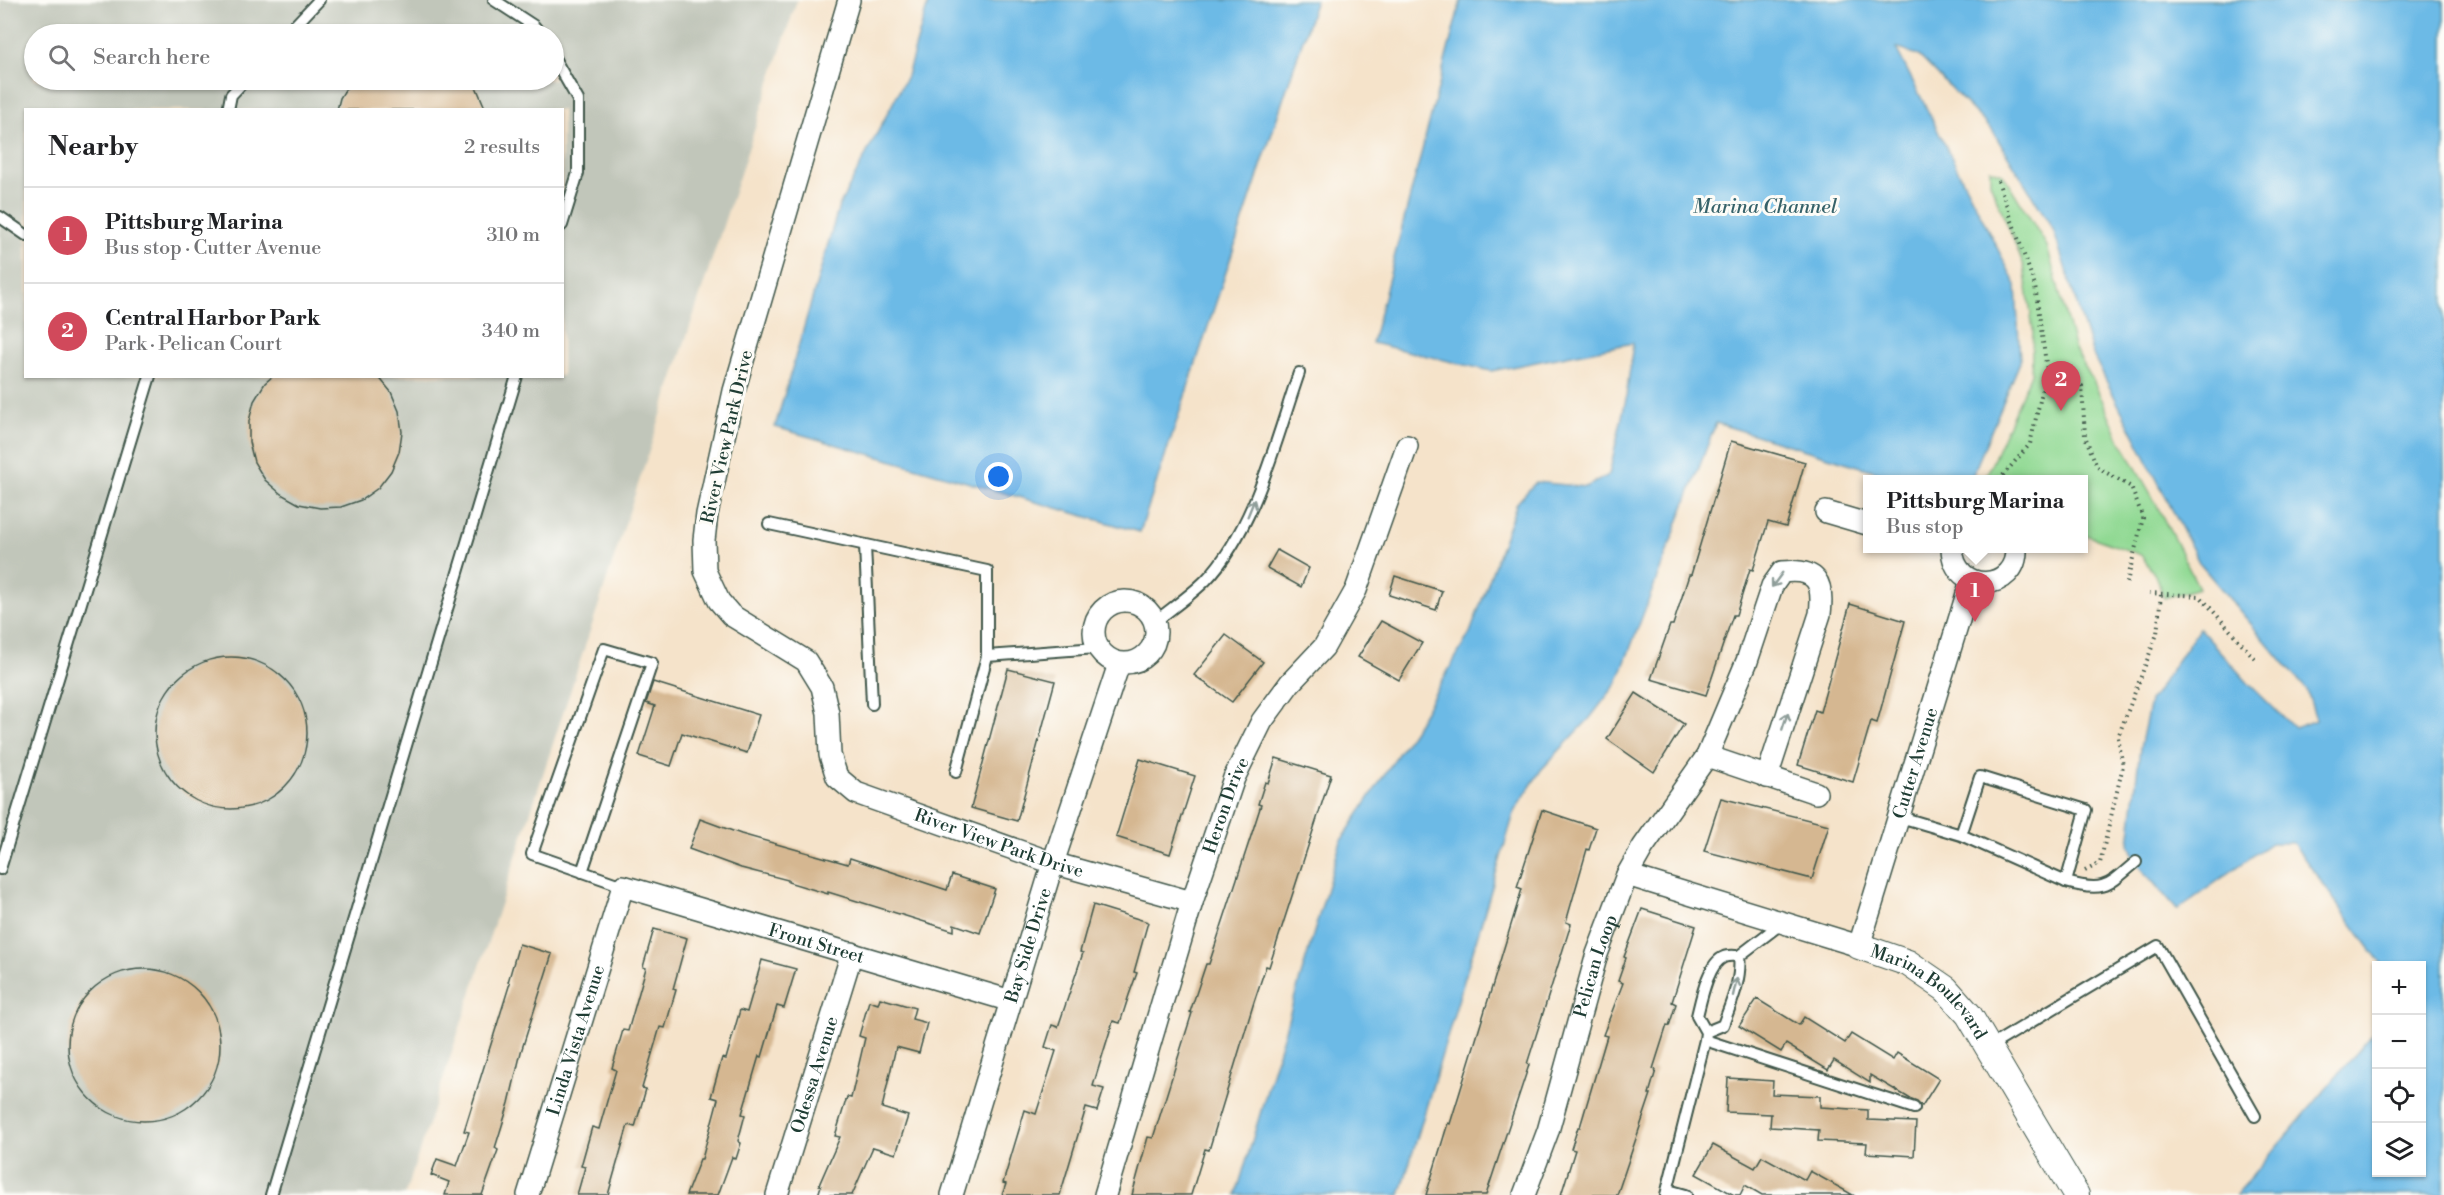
<!DOCTYPE html>
<meta charset="utf-8">
<style>
body{margin:0;font-family:"Libre Bodoni",serif;background:#f2f2f2;color:#202124}
.controls{position:absolute;right:18px;bottom:18px;display:grid;overflow:hidden;border-radius:0px;box-shadow:0 2px 4px #0004}
.controls button{width:54px;height:54px;display:grid;place-items:center;padding:0;border:0;border-bottom:2px solid #e0e0e0;background:#fff;color:#202124;font:30px sans-serif}
.you{position:absolute;left:999px;top:477px;width:21px;height:21px;margin:-15px;border:4px solid #fff;border-radius:50%;background:#1a73e8;box-shadow:0 0 0 9px #1a73e833}
.badge{display:grid;place-items:center;width:39px;height:39px;border-radius:50%;background:#d1495b;color:#fff;font-size:20px;font-weight:700}
.pin{position:absolute;translate:-50% -50px;filter:drop-shadow(0 2px 3px #0008)}
.pin::after{content:'';position:absolute;top:32px;width:21px;height:18px;background:inherit;clip-path:polygon(0 0,100% 0,50% 100%)}
.popup{position:absolute;left:1863px;top:475px;width:225px;height:78px;box-sizing:border-box;display:grid;place-content:center;border-radius:0px;background:#fff;filter:drop-shadow(0 2px 4px #0005);font-size:20px;white-space:nowrap;color:#757577}
.popup b{font-size:22px;color:#202124}
.popup::after{content:'';position:absolute;left:50%;top:100%;margin-left:-12px;border:12px solid transparent;border-top-color:#fff}
.list{margin:0;padding:0;list-style:none}
h2{display:flex;justify-content:space-between;align-items:center;height:78px;margin:0;padding:0 24px;font-size:26px}
h2 small{font-size:20px;font-weight:400;color:#757577}
.list li{display:grid;grid-template-columns:39px 1fr auto;gap:18px;align-items:center;box-sizing:border-box;height:96px;padding:0 24px;border-top:2px solid #e0e0e0}
.list b{display:block;font-size:22px;white-space:nowrap}
.list p{margin:0;font-size:20px;white-space:nowrap;color:#757577}
.list em{font-size:20px;font-style:normal;color:#757577}
.icon{flex:none;width:33px;height:33px;fill:none;stroke:currentColor;stroke-width:2;stroke-linecap:round;stroke-linejoin:round}
.map{position:relative;flex:none;width:2444px;height:1195px;overflow:hidden}
.search{position:absolute;background:#fff;box-shadow:0 2px 4px #0004;left:24px;top:24px;width:540px;height:66px;display:flex;align-items:center;gap:15px;box-sizing:border-box;padding:0 21px;border-radius:33px;color:#757577;font-size:22px}
.panel{position:absolute;background:#fff;box-shadow:0 2px 4px #0004;left:24px;top:108px;width:540px;height:270px;border-radius:0px}
.map>svg:first-child{display:block}
.industrial{fill:#c1c6ba;fill-rule:evenodd}
.green{fill:#90d993;stroke:#588b64;stroke-width:1.5}
.water{fill:#6cbae6;stroke:#467c8d;stroke-width:1.5}
.building{fill:#d5b791}
.lines{fill:none;stroke-linecap:round;stroke-linejoin:round}
.service-casing{stroke:#3f564a;stroke-width:14}
.minor-casing{stroke:#3f564a;stroke-width:24}
.tertiary-casing{stroke:#3f564a;stroke-width:28}
.path{stroke:#3f564a;stroke-width:4;stroke-dasharray:1.5 4.5;stroke-linecap:butt}
.service{stroke:#fff;stroke-width:10}
.minor{stroke:#fff;stroke-width:21}
.tertiary{stroke:#fff;stroke-width:26}
.oneway{stroke:#8f9e9a}
.labels{text-anchor:middle;dominant-baseline:central;stroke-width:6;stroke-linejoin:round;paint-order:stroke}
.street-label{font-size:18px;fill:#1f3d34;stroke:#fdfcf7}
.water-label{font-size:20px;font-style:italic;fill:#366269;stroke:#fdfcf7}
</style>
<div class="map">
<svg width="2444" height="1195" viewBox="0 0 2444 1195">
<rect width="100%" height="100%" fill="#fdfcf7"/>
<filter id="ink" filterUnits="userSpaceOnUse"><feTurbulence type="fractalNoise" baseFrequency=".0167" numOctaves="2"/><feDisplacementMap in="SourceGraphic" scale="12" xChannelSelector="R" yChannelSelector="G"/><feConvolveMatrix kernelMatrix="1 2 1 2 8 2 1 2 1" color-interpolation-filters="sRGB"/></filter>
<filter id="wash" filterUnits="userSpaceOnUse"><feTurbulence type="fractalNoise" baseFrequency=".008" numOctaves="4" result="noise"/><feDisplacementMap in="SourceGraphic" scale="24" xChannelSelector="R" yChannelSelector="G"/><feGaussianBlur stdDeviation="1.35" result="paint"/><feColorMatrix in="noise" values="0 0 0 0 0 0 0 0 0 0 0 0 0 0 0 0 0 1.4 0 .05"/><feComposite in="paint" operator="in"/></filter>
<g filter="url(#wash)">
<rect width="100%" height="100%" fill="#f5e3ca"/>
<path class="industrial" d="M 0,0 L 797,0 L 405,1195 L 0,1195 ZM 34,34 L 554,34 L 554,80 L 34,80 ZM 26,110 L 562,110 L 562,376 L 26,376 Z"/>
<path class="green" d="M 1990,169 L 2003,174 L 2047,246 L 2075,350 L 2094,382 L 2120,440 L 2152,496 L 2199,588 L 2164,598 L 2155,575 L 2141,555 L 2083,534 L 2083,480 L 1985,479 L 2031,374 L 2033,330 L 2024,266 L 1990,182 Z"/>
<g class="water">
<path d="M 929,0 L 1316,0 L 1140,532 L 775,427 L 839,206 L 907,76 Z"/>
<path d="M 1461,0 L 2444,0 L 2444,1195 L 2236,1195 L 2376,1030 L 2376,1172 L 2422,1172 L 2422,966 L 2382,965 L 2293,843 L 2271,843 L 2177,910 L 2136,862 L 2129,844 L 2140,748 L 2150,701 L 2199,628 L 2250,685 L 2294,728 L 2316,720 L 2307,690 L 2200,564 L 2093,355 L 2053,229 L 1992,130 L 1918,55 L 1896,48 L 2016,285 L 2020,362 L 1971,479 L 1901,479 L 1716,423 L 1617,683 L 1590,718 L 1541,770 L 1515,810 L 1400,1195 L 1236,1195 L 1341,841 L 1415,728 L 1470,633 L 1517,503 L 1536,482 L 1586,487 L 1609,475 L 1626,399 L 1633,343 L 1491,371 L 1372,343 Z"/>
</g>
<g id="blocks">
<g class="building">
<path d="M 351,80 L 469,80 L 477,89 L 486,110 L 337,110 L 340,98 Z"/>
<path d="M 273,376 L 378,376 L 391,392 L 399,411 L 402,432 L 399,452 L 391,471 L 378,488 L 361,500 L 341,507 L 320,508 L 299,504 L 281,494 L 265,480 L 254,462 L 249,442 L 249,421 L 254,401 L 265,383 Z"/>
<path d="M 1731,441 L 1805,462 L 1786,527 L 1768,522 L 1753,570 L 1750,569 L 1736,615 L 1733,615 L 1706,695 L 1651,679 L 1670,625 L 1673,625 L 1689,575 L 1691,575 Z"/>
<path d="M 1277,550 L 1309,568 L 1301,587 L 1267,568 Z"/>
<path d="M 1395,576 L 1442,591 L 1436,610 L 1389,595 Z"/>
<path d="M 1850,604 L 1905,621 L 1877,723 L 1871,721 L 1853,782 L 1798,765 L 1815,710 L 1820,712 Z"/>
<path d="M 1381,621 L 1422,643 L 1399,680 L 1358,657 Z"/>
<path d="M 1226,635 L 1263,662 L 1232,702 L 1194,675 Z"/>
<circle cx="231" cy="733" r="76"/>
<path d="M 1008,669 L 1055,681 L 1017,821 L 971,808 Z"/>
<path d="M 653,682 L 759,715 L 747,753 L 682,733 L 671,766 L 639,756 L 655,706 L 646,703 Z"/>
<path d="M 1636,693 L 1684,724 L 1654,772 L 1607,739 Z"/>
<path d="M 1276,758 L 1331,775 L 1269,967 L 1266,966 L 1254,1002 L 1209,1150 L 1205,1149 L 1191,1195 L 1132,1195 L 1148,1137 L 1153,1138 L 1192,1013 L 1190,1012 L 1206,964 L 1209,964 L 1251,836 L 1261,805 L 1258,804 L 1265,782 L 1268,783 Z"/>
<path d="M 1140,759 L 1195,776 L 1170,854 L 1116,837 Z"/>
<path d="M 1721,798 L 1829,825 L 1812,879 L 1704,851 Z"/>
<path d="M 1542,810 L 1596,828 L 1589,850 L 1587,849 L 1566,922 L 1571,924 L 1527,1064 L 1529,1065 L 1486,1195 L 1426,1195 L 1448,1123 L 1450,1124 L 1459,1095 L 1522,889 L 1517,887 Z"/>
<path d="M 700,819 L 741,834 L 848,864 L 850,858 L 947,890 L 952,875 L 995,889 L 980,933 L 954,924 L 954,931 L 828,892 L 828,894 L 788,882 L 788,880 L 741,868 L 689,849 Z"/>
<path d="M 1093,905 L 1148,922 L 1134,972 L 1137,973 L 1129,995 L 1120,1023 L 1113,1021 L 1093,1086 L 1104,1089 L 1097,1111 L 1086,1108 L 1060,1195 L 1002,1195 L 1006,1184 L 1003,1183 L 1025,1110 L 1036,1114 L 1056,1051 L 1045,1047 L 1052,1025 L 1058,1027 L 1083,953 L 1080,952 Z"/>
<path d="M 1642,909 L 1696,926 L 1672,1002 L 1676,1004 L 1669,1026 L 1667,1025 L 1653,1069 L 1656,1070 L 1649,1094 L 1651,1094 L 1617,1195 L 1561,1195 L 1575,1150 L 1571,1149 L 1578,1127 L 1580,1127 L 1607,1036 L 1603,1035 L 1623,983 L 1618,981 L 1626,958 L 1624,957 Z"/>
<path d="M 654,929 L 687,938 L 673,989 L 676,990 L 665,1028 L 660,1027 L 642,1088 L 646,1089 L 635,1127 L 628,1125 L 608,1195 L 577,1195 L 585,1167 L 581,1166 L 592,1127 L 599,1129 L 616,1070 L 612,1068 L 623,1030 L 628,1031 L 646,968 L 643,967 Z"/>
<path d="M 519,944 L 552,954 L 521,1052 L 509,1103 L 495,1148 L 498,1150 L 482,1195 L 445,1195 L 449,1182 L 431,1175 L 437,1159 L 457,1166 L 469,1132 L 464,1131 L 510,983 L 508,982 Z"/>
<path d="M 762,960 L 796,969 L 784,1008 L 777,1006 L 762,1057 L 759,1056 L 742,1114 L 745,1115 L 738,1141 L 741,1143 L 736,1159 L 732,1157 L 718,1195 L 686,1195 L 700,1159 L 702,1159 L 718,1099 L 711,1097 L 722,1058 L 726,1059 L 740,1010 L 747,1012 Z"/>
<circle cx="144" cy="1045" r="76"/>
<path d="M 880,998 L 915,1008 L 912,1019 L 927,1023 L 919,1053 L 896,1047 L 882,1108 L 908,1116 L 896,1154 L 873,1147 L 852,1195 L 818,1195 L 821,1186 L 819,1185 L 840,1137 L 835,1136 L 847,1097 L 851,1098 L 865,1038 L 859,1036 L 869,1001 L 878,1004 Z"/>
<path d="M 1757,999 L 1799,1025 L 1804,1017 L 1845,1043 L 1851,1034 L 1893,1060 L 1897,1053 L 1939,1079 L 1922,1106 L 1917,1101 L 1909,1098 L 1870,1075 L 1870,1083 L 1834,1060 L 1828,1070 L 1786,1044 L 1781,1052 L 1739,1026 Z"/>
<path d="M 1728,1078 L 1773,1081 L 1772,1094 L 1820,1096 L 1820,1107 L 1868,1110 L 1868,1120 L 1916,1122 L 1914,1156 L 1866,1153 L 1867,1143 L 1818,1141 L 1819,1130 L 1770,1127 L 1771,1114 L 1726,1112 Z"/>
<path d="M 1713,1145 L 1755,1168 L 1762,1156 L 1805,1180 L 1810,1171 L 1853,1195 L 1762,1195 L 1745,1185 L 1740,1195 L 1734,1195 L 1696,1174 Z"/>
</g>
</g>
</g>
<g filter="url(#ink)">
<use href="#blocks" fill-opacity="0" stroke="#3f564a" stroke-width="1.5"/>
<g class="lines">
<g class="service-casing">
<g id="service">
<path d="M 494,0 L 534,26 L 540,34"/>
<path d="M 287,34 L 319,0"/>
<path d="M 554,58 L 578,100 L 578,173 L 562,225"/>
<path d="M 228,110 L 231,95 L 245,80"/>
<path d="M 0,217 L 26,235"/>
<path d="M 769,524 L 987,571 L 987,656 L 1097,648"/>
<path d="M 865,545 L 872,704"/>
<path d="M 1156,621 C 1172,608 1191,595 1206,580 C 1255,529 1276,439 1299,373"/>
<path d="M 956,772 L 987,656"/>
<path d="M 1897,816 L 1961,835 L 1980,777 L 2086,810 L 2066,882 L 1961,835"/>
<path d="M 0,869 L 150,376"/>
<path d="M 582,872 L 652,663 L 604,649 L 532,854 L 623,886"/>
<path d="M 2066,882 C 2104,893 2108,886 2136,862"/>
<path d="M 1739,956 L 1782,923"/>
<path d="M 1705,1040 L 1914,1108"/>
<path d="M 1989,1047 L 2158,946 L 2255,1116"/>
<path d="M 1668,1190 L 1686,1195"/>
<path d="M 271,1195 L 517,376"/>
<path d="M 1666,1195 L 1705,1040 L 1706,1032 L 1697,1016 C 1701,1000 1708,963 1724,957 C 1728,955 1734,956 1739,956 C 1742,979 1731,1003 1723,1025 L 1706,1032"/>
</g>
</g>
<g class="minor-casing">
<g id="minor">
<path id="s1" d="M 849,0 L 734,391 L 707,514 L 704,540 L 705,571 L 719,601 L 731,615 L 806,661 L 822,687 L 828,713 L 830,755 L 837,777 L 856,793 L 1053,863 L 1192,902"/>
<path d="M 1826,512 L 1867,524"/>
<path d="M 1952,548 C 1954,596 2018,592 2016,548"/>
<circle cx="1125" cy="632" r="31"/>
<path d="M 1707,756 L 1816,793"/>
<path id="s2" d="M 1627,875 L 1859,946 L 1971,581"/>
<path id="s3" d="M 528,1195 L 623,886 L 1011,1001"/>
<path id="s4" d="M 777,1195 L 852,953"/>
<path id="s5" d="M 952,1195 L 1053,863 L 1119,664"/>
<path id="s6" d="M 1105,1195 L 1192,902 L 1234,778 L 1262,721 L 1290,683 L 1324,647 L 1356,590 L 1407,446"/>
<path id="s7" d="M 1524,1195 L 1548,1131 L 1597,954 L 1627,875 L 1643,847 L 1707,756 L 1747,661 L 1772,586 L 1782,572 C 1817,568 1824,582 1820,614 L 1767,777"/>
</g>
</g>
<g class="tertiary-casing">
<g id="tertiary">
<path id="s8" d="M 1859,946 L 1908,963 L 1946,989 L 1969,1015 L 2076,1195"/>
</g>
</g>
<g class="path">
<path d="M 1998,181 L 2035,286 L 2047,370"/>
<path d="M 1999,480 L 2030,444 L 2047,370 L 2059,372 L 2082,386 L 2085,436 L 2097,467 L 2131,487 L 2143,518 L 2126,586"/>
<path d="M 2149,593 L 2200,596 L 2257,661"/>
<path d="M 2085,871 L 2100,863 L 2123,766 L 2118,737 L 2157,634 L 2161,594"/>
</g>
<use href="#service" class="service"/>
<use href="#minor" class="minor"/>
<use href="#tertiary" class="tertiary"/>
</g>
<defs><path id="oneway-shaft" d="M-6 0H5M1.5-3L5.5 0L1.5 3" fill="none" stroke-width="1.6" stroke-linecap="round" stroke-linejoin="round" transform="scale(1.5)"/></defs>
<g class="oneway">
<use href="#oneway-shaft" transform="translate(1251 508) rotate(-68)"/>
<use href="#oneway-shaft" transform="translate(1777 580) rotate(126)"/>
<use href="#oneway-shaft" transform="translate(1785 721) rotate(-72)"/>
<use href="#oneway-shaft" transform="translate(1735 987) rotate(-77)"/>
</g>
</g>
<g class="labels">
<g class="street-label">
<text transform="translate(727 437) rotate(-77)">River View Park Drive</text>
<text stroke="none"><textPath href="#s2" startOffset="434">Cutter Avenue</textPath></text>
<text stroke="none"><textPath href="#s6" startOffset="408">Heron Drive</textPath></text>
<text stroke="none"><textPath href="#s1" startOffset="1029">River View Park Drive</textPath></text>
<text stroke="none"><textPath href="#s3" startOffset="525">Front Street</textPath></text>
<text stroke="none"><textPath href="#s5" startOffset="261">Bay Side Drive</textPath></text>
<text stroke="none"><textPath href="#s7" startOffset="240">Pelican Loop</textPath></text>
<text stroke="none"><textPath href="#s8" startOffset="86">Marina Boulevard</textPath></text>
<text stroke="none"><textPath href="#s3" startOffset="162">Linda Vista Avenue</textPath></text>
<text stroke="none"><textPath href="#s4" startOffset="126">Odessa Avenue</textPath></text>
</g>
<g class="water-label">
<text x="1765" y="207">Marina Channel</text>
</g>
</g>
</svg>
<div class="controls">
<button>+</button>
<button>−</button>
<button><svg class="icon" aria-label="locate" viewBox="0 0 24 24"><circle cx="12" cy="12" r="6"/><path d="M12 2v4M12 18v4M2 12h4M18 12h4"/></svg></button>
<button><svg class="icon" aria-label="layers" viewBox="0 0 24 24"><path d="M12 4l9 5-9 5-9-5zM3 14l9 5 9-5"/></svg></button>
</div>
<div class="you"></div>
<div class="pin badge" style="left:1975px;top:622px">1</div>
<div class="popup"><b>Pittsburg Marina</b>Bus stop</div>
<div class="pin badge" style="left:2061px;top:411px">2</div>
<div class="search"><svg class="icon" aria-label="search" viewBox="0 0 24 24"><circle cx="10" cy="10" r="6"/><path d="M15 15l6 6"/></svg>Search here</div>
<section class="panel">
<h2>Nearby<small>2 results</small></h2>
<ul class="list">
<li><span class="badge">1</span><div><b>Pittsburg Marina</b><p>Bus stop · Cutter Avenue</p></div><em>310 m</em></li>
<li><span class="badge">2</span><div><b>Central Harbor Park</b><p>Park · Pelican Court</p></div><em>340 m</em></li>
</ul>
</section>
</div>
